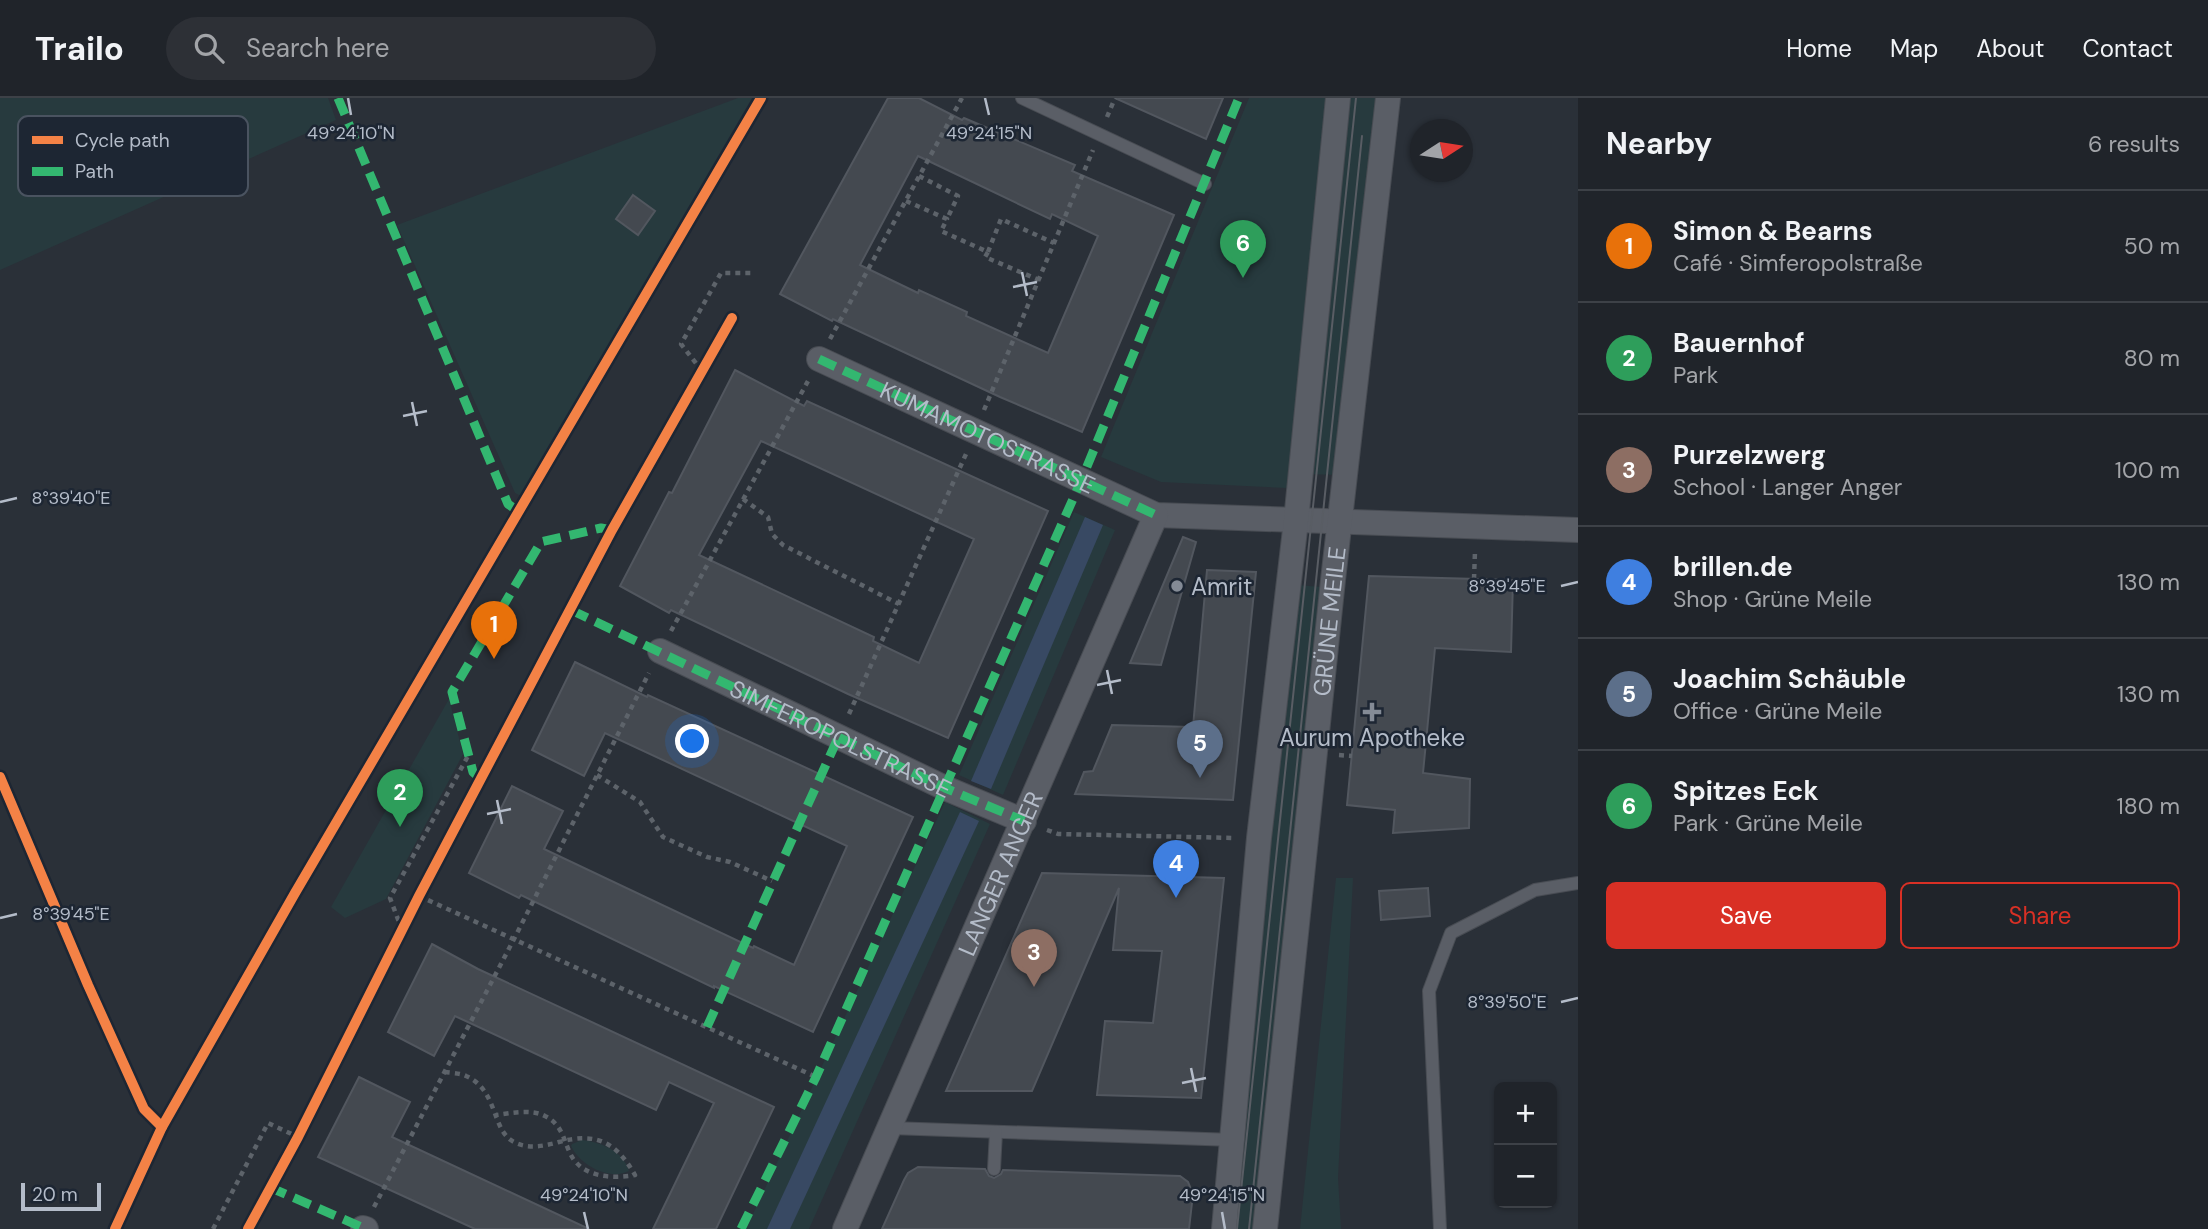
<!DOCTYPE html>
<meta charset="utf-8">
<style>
body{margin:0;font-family:"DM Sans",sans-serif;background:#2d3036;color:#f1f3f6}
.controls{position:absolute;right:21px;bottom:21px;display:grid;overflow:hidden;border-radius:10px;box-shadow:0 2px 5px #0004}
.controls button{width:63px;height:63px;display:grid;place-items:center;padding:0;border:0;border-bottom:2px solid #3d4147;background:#20242a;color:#f1f3f6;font:35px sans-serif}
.compass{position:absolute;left:1410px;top:21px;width:63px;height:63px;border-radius:50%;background:#20242a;box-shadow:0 2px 5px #0004;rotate:78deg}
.scale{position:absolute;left:21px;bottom:18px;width:80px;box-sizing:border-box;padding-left:7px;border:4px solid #b4bcc9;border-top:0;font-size:19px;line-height:24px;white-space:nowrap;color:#b4bcc9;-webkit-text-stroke:5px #1d2633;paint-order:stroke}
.you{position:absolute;left:693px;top:644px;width:24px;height:24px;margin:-18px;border:5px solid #fff;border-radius:50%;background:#1a73e8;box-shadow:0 0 0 10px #1a73e833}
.badge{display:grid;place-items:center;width:46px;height:46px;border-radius:50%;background:#d93025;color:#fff;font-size:23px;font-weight:700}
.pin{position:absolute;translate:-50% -58px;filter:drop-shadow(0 2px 4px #0008)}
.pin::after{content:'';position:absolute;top:37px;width:24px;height:21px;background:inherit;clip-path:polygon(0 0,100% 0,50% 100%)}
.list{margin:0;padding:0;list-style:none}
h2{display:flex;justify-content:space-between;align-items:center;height:91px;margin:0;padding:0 28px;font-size:30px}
h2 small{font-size:23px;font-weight:400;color:#a2a4a8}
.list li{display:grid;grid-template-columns:46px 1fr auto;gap:21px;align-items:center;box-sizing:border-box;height:112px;padding:0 28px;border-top:2px solid #3d4147}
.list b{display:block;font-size:26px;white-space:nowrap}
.list p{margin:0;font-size:23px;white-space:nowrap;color:#a2a4a8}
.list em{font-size:23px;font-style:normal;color:#a2a4a8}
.actions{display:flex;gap:14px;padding:21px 28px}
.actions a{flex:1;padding:16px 0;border:2px solid #d93025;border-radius:10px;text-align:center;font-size:24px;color:#d93025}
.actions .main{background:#d93025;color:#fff}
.icon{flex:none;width:38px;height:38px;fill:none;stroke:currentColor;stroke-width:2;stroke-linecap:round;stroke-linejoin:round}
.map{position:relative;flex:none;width:1578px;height:1131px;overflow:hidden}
header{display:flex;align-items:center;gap:42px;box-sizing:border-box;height:98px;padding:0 35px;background:#20242a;border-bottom:2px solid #3d4147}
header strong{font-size:33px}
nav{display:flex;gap:38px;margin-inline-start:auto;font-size:24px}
.search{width:490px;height:63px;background:#2d3036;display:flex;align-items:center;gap:18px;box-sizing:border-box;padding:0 24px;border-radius:38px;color:#a2a4a8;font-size:26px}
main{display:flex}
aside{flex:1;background:#20242a}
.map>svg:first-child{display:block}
.green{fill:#273a3e}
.water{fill:#384963}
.building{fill:#444950;stroke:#52575f;stroke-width:2;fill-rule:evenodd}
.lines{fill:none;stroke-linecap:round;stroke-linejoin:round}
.lane-casing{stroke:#484c53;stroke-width:14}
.street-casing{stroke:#484c53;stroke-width:26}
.path{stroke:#5d636a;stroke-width:4.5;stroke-dasharray:5 5;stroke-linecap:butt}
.lane{stroke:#5a5e66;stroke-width:12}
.street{stroke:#5a5e66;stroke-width:24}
.tram{stroke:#595d64;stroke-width:2}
.quiet{stroke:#33b770;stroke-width:9;stroke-dasharray:18 9;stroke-linecap:butt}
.cycleway-casing{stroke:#1d2633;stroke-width:15}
.cycleway{stroke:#f48246;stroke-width:10}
.ticks{fill:none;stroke:#b4bcc9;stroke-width:2.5}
.poi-dot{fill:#848b96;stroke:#1d2633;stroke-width:2.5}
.labels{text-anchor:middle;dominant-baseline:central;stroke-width:5;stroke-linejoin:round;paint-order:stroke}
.street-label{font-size:24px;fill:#b4bcc9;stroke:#1d2633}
.poi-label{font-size:24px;fill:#b4bcc9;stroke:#1d2633;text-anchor:start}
.key{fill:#1d2633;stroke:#4a5360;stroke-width:2}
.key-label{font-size:19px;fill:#b4bcc9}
.ticks-label{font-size:18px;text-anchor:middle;fill:#b4bcc9;stroke:#1d2633;stroke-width:5;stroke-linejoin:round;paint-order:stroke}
</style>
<header>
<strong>Trailo</strong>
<div class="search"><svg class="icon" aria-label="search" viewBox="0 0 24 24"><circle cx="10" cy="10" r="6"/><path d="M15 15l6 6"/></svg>Search here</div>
<nav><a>Home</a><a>Map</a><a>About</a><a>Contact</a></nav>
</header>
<main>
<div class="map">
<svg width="1578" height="1131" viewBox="0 0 1578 1131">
<rect width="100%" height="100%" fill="#2a3038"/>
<g class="green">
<path d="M 0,0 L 328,0 L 336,22 L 0,172 Z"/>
<path d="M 738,0 L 752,0 L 521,398 L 515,395 L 397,127 Z"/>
<path d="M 1249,0 L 1331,0 L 1288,390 L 1161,384 L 1101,359 Z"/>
<path d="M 1345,0 L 1379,0 L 1338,377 L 1304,376 Z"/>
<path d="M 1074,414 L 1115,432 L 1003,697 L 959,677 Z"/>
<path d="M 1297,487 L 1322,489 L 1256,1131 L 1230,1131 Z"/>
<path d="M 449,601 L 463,656 L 386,801 L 345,820 L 331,809 Z"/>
<path d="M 945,704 L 990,726 L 809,1131 L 746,1131 Z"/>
<path d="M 1336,780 L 1353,780 L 1338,1080 L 1341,1131 L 1300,1131 Z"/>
<path d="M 582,1042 C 601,1044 623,1053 629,1073 C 609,1083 580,1067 571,1048 L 572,1046 Z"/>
</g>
<g class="water">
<path d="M 1085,419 L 1103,427 L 991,691 L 971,683 Z"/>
<path d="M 960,714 L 979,723 L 790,1131 L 767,1131 Z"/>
</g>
<g class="building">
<path d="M 888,0 L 919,0 L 962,22 L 964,20 L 1075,67 L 1072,73 L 1174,117 L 1082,334 L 1000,299 L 833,221 L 832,223 L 780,196 ZM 918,58 L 1050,121 L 1052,116 L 1098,138 L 1048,255 L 966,218 L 967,214 L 919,192 L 918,195 L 860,167 Z"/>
<path d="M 1115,0 L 1223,0 L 1206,41 Z"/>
<path d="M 633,97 L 655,113 L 638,137 L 616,121 Z"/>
<path d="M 735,272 L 804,308 L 807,303 L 1048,413 L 948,640 L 848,596 L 671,512 L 669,515 L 620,488 L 669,394 L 672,395 ZM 761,343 L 974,441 L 919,565 L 873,543 L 874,539 L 699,457 Z"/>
<path d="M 1183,439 L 1196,444 L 1161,567 L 1130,565 Z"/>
<path d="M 1207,472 L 1256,474 L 1233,702 L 1075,696 L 1084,674 L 1093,673 L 1112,627 L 1193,629 Z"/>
<path d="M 1369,478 L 1513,482 L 1511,554 L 1435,550 L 1423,675 L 1470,681 L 1469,730 L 1393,735 L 1395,712 L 1347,707 Z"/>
<path d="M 575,564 L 647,599 L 648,597 L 913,719 L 813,934 L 714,888 L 714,890 L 521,797 L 519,800 L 469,775 L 512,688 L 563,713 L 544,751 L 753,850 L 754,848 L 794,867 L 847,748 L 605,635 L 584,678 L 532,652 Z"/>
<path d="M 1042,775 L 1224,780 L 1201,1000 L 1097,997 L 1105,923 L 1153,925 L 1162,853 L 1113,852 L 1119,790 L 1032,993 L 946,993 Z"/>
<path d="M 1428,790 L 1430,818 L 1381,822 L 1379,793 Z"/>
<path d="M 432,846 L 478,871 L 774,1009 L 716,1131 L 653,1131 L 714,1005 L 669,984 L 656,1012 L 455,918 L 434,958 L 388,934 Z"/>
<path d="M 359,979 L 410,1004 L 392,1039 L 589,1131 L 475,1131 L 318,1059 Z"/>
<path d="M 918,1069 L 985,1071 L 989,1078 L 994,1080 L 1001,1076 L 1003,1072 L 1180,1078 L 1188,1084 L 1193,1096 L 1189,1131 L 882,1131 L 904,1082 L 908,1075 Z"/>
</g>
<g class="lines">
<g class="lane-casing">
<g id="lane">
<path d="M 1022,0 L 1205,86"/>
<path d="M 891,1030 L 1234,1042"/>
<path d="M 994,1071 L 996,1034"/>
<path d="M 1440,1131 L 1429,893 L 1451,835 L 1535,792 L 1578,785"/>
</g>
</g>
<g class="street-casing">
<g id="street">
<path d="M 819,261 L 1156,417 L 1578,432"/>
<path d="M 660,553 L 945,690 L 1024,723"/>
<path d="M 363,1130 L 366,1131"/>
<path id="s1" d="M 845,1131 L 1156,417"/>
<path d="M 1224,1131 L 1259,740 L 1296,423 L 1338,0"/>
<path id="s2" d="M 1265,1131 L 1333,482 L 1388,0"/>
</g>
</g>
<g class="path">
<path d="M 1107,19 L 1115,0"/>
<path d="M 919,78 L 958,98 L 947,121"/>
<path d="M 906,103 L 947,121 L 941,133 L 988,154 L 985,159 L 1039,182"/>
<path d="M 988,154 L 1001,121 L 1054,145"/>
<path d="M 830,241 L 962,0"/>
<path d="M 702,273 L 681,246 L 721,175 L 755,175"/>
<path d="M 984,312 L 1093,52"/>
<path d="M 743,401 L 768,419 L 772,436 L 783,447 L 899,506"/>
<path d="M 1474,481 L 1475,453"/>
<path d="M 671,533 L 808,283"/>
<path d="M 849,616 L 966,356"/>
<path d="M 1339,657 L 1352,658"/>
<path d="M 597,677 L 640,704 L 663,739 L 707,759 L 730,764 L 772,783"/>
<path d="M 1047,732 L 1058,736 L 1234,740"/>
<path d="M 419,798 L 816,979"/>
<path d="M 402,832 L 390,800 L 468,658"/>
<path d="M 445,974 C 451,975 460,975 466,978 C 499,992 491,1035 516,1045 C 529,1051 545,1048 559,1044 C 597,1034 616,1044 635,1077 C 612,1081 580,1080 569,1053 C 563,1039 561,1026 545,1018 C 532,1011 511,1015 496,1017"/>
<path d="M 374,1109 L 514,841 L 649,575"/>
<path d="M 213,1131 L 268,1025 L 298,1039"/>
</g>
<use href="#lane" class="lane"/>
<use href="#street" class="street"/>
<g class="tram">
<path d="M 1237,1131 L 1356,0"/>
<path d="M 1249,1131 L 1362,38"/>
</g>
<g class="quiet">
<path d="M 338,0 L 508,406 L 519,414"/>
<path id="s3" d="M 819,261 L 1156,417"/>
<path id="s4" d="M 571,512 L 945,690 L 1024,723"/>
<path d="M 481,681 L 473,674 L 452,594 L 541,444 L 601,430 L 612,432"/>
<path d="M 707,929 L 838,640"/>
<path d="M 269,1089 L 366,1131"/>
<path d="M 741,1131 L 816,979 L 1081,383 L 1239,0"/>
</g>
<g class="cycleway-casing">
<g id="cycleway">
<path d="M 0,679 L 88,887 L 144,1011 L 162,1029"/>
<path d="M 115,1131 L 162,1029 L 295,795 L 761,0"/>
<path d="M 248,1131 L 298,1039 L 419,798 L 612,432 L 732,220"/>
</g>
</g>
<use href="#cycleway" class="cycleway"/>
</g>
<path class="ticks" d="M 348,0 L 351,17M 985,0 L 989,17M 1022,174 L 1027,198M 1013,189 L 1037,184M 412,304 L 417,328M 403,318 L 427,313M 0,404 L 17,400M 1561,488 L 1578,484M 1107,572 L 1112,596M 1097,587 L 1121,582M 497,702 L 502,726M 487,716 L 511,711M 0,820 L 17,816M 1561,904 L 1578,900M 1191,970 L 1196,994M 1182,985 L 1206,980M 584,1114 L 588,1131M 1222,1114 L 1225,1131"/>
<g class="poi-dot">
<circle cx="1177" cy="488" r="7"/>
<path d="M1368.5 603.5h7v7h7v7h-7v7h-7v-7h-7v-7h7z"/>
</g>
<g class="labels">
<g class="street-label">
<text stroke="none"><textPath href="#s3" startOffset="186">KUMAMOTOSTRASSE</textPath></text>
<text stroke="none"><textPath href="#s2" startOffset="611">GRÜNE MEILE</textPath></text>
<text stroke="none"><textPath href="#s4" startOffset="299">SIMFEROPOLSTRASSE</textPath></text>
<text stroke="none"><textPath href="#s1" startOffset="388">LANGER ANGER</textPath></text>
</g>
<g class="poi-label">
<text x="1191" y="488">Amrit</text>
<text x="1372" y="639" text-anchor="middle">Aurum Apotheke</text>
</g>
</g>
<rect x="18" y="18" width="230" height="80" rx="10" class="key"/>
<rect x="32" y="38" width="31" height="8" fill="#f48246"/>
<rect x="32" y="69" width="31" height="9" fill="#33b770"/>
<g class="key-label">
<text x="75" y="49">Cycle path</text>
<text x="75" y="80">Path</text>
</g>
<g class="ticks-label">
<text x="351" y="41">49°24'10"N</text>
<text x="989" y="41">49°24'15"N</text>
<text x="71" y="406">8°39'40"E</text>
<text x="1507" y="494">8°39'45"E</text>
<text x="71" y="822">8°39'45"E</text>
<text x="1507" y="910">8°39'50"E</text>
<text x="584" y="1103">49°24'10"N</text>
<text x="1222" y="1103">49°24'15"N</text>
</g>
</svg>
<div class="controls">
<button>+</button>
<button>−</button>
</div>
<svg class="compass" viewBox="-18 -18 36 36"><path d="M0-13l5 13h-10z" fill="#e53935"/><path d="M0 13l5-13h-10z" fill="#a2a4a8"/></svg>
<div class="scale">20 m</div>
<div class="you"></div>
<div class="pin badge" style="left:494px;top:561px;background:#e8710a">1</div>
<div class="pin badge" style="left:400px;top:729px;background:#2e9e5b">2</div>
<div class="pin badge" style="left:1034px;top:889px;background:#8d6e63">3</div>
<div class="pin badge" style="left:1176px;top:800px;background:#3f7fe0">4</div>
<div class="pin badge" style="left:1200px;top:680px;background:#5c6f8a">5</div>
<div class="pin badge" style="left:1243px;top:180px;background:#2e9e5b">6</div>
</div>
<aside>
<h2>Nearby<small>6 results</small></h2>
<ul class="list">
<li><span class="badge" style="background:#e8710a">1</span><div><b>Simon &amp; Bearns</b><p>Café · Simferopolstraße</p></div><em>50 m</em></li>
<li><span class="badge" style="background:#2e9e5b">2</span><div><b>Bauernhof</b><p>Park</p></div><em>80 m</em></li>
<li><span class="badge" style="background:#8d6e63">3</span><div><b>Purzelzwerg</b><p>School · Langer Anger</p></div><em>100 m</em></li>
<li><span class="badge" style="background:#3f7fe0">4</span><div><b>brillen.de</b><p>Shop · Grüne Meile</p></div><em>130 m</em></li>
<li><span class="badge" style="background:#5c6f8a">5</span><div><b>Joachim Schäuble</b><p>Office · Grüne Meile</p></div><em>130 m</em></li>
<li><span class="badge" style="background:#2e9e5b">6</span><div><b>Spitzes Eck</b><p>Park · Grüne Meile</p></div><em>180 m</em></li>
</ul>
<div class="actions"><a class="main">Save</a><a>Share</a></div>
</aside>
</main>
